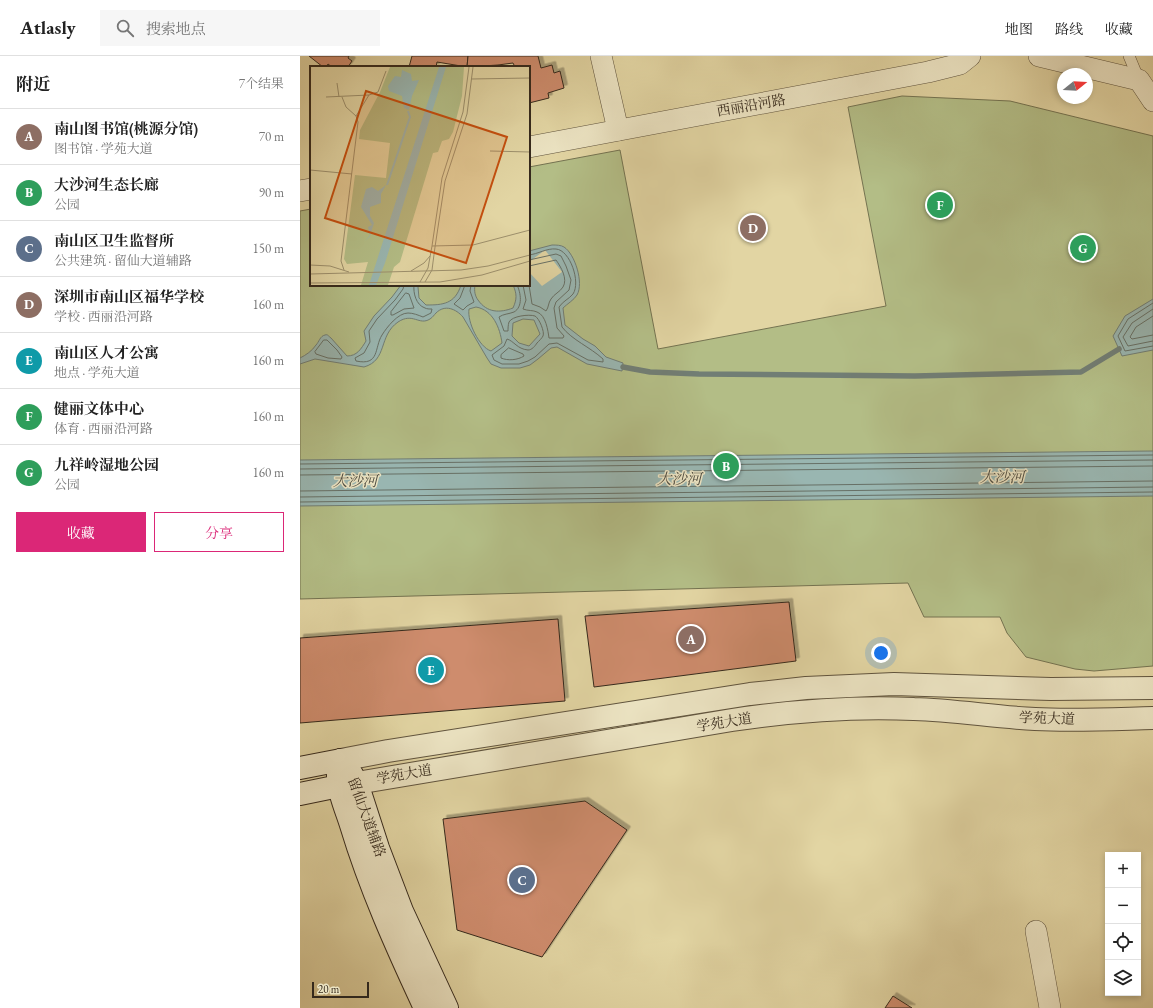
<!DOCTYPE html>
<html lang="zh">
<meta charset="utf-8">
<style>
body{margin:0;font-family:"EB Garamond","Noto Serif SC",serif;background:#f6f6f6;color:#222}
.controls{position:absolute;right:12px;bottom:12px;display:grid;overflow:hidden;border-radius:0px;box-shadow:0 2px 6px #0003}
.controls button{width:36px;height:36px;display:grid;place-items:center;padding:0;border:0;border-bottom:1px solid #e0e0e0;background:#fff;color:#222;font:20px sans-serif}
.compass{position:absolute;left:757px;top:12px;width:36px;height:36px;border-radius:50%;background:#fff;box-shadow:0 2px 6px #0003;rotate:72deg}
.scale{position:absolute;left:12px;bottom:10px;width:57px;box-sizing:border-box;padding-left:4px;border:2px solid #35291c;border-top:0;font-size:11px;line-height:14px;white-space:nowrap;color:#35291c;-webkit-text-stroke:3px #ece4c3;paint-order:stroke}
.you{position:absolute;left:581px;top:597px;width:14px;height:14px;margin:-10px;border:3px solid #fff;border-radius:50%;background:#1a73e8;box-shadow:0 0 0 6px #1a73e833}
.badge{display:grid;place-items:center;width:26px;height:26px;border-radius:50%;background:#db2777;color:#fff;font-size:13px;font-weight:700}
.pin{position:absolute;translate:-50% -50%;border:2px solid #fff;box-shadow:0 1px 4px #0006}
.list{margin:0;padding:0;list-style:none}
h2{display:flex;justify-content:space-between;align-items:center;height:52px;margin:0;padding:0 16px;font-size:17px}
h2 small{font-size:13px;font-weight:400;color:#767676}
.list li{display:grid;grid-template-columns:26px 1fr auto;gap:12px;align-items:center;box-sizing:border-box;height:56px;padding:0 16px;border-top:1px solid #e0e0e0}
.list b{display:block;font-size:15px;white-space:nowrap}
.list p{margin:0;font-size:13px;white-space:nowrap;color:#767676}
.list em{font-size:13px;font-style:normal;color:#767676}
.actions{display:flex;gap:8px;padding:12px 16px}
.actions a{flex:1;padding:9px 0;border:1px solid #db2777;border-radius:0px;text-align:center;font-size:14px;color:#db2777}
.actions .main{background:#db2777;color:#fff}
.icon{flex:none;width:22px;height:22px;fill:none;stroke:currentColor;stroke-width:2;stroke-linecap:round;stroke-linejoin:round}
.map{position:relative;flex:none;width:853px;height:952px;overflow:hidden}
header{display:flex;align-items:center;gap:24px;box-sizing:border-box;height:56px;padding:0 20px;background:#fff;border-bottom:1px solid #e0e0e0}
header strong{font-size:19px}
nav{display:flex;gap:22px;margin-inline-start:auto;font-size:14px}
.search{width:280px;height:36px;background:#f6f6f6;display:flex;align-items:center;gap:10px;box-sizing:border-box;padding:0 14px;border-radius:0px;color:#767676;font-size:15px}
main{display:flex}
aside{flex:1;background:#fff}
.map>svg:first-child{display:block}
.green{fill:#b3bd86;stroke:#747351}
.water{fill:#99b6b1;stroke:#717e75;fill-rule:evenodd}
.pier{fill:#e2d5a3}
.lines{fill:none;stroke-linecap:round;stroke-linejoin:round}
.shore{stroke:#677066;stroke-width:1}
.stream{stroke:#717e75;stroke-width:5.5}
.building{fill:#ce8c6d;stroke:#35291c;filter:url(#shadow)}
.service-casing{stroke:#60543e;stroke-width:12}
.minor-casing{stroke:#60543e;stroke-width:22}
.tertiary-casing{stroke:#60543e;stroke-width:24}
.secondary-casing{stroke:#35291c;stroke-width:24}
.service{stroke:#ece4c3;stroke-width:11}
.minor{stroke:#ece4c3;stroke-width:21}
.tertiary{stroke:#ece4c3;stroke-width:22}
.secondary{stroke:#ece4c3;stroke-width:22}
.labels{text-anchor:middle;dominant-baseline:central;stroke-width:3;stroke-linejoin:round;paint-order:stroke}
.street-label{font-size:14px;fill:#35291c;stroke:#ece4c3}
.water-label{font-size:15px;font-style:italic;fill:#4e4c41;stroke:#ece4c3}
.inset-river{fill:none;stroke:#99b6b1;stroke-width:2}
.inset-road{fill:none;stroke:#9d906d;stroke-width:1}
.view{fill:#c44f0f;fill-opacity:0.15;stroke:#c44f0f;stroke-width:2}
.inset-edge{fill:none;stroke:#35291c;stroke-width:2}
</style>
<header>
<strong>Atlasly</strong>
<div class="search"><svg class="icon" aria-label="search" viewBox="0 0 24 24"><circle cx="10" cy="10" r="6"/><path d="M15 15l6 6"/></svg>搜索地点</div>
<nav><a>地图</a><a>路线</a><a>收藏</a></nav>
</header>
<main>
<aside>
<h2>附近<small>7个结果</small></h2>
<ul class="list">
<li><span class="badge" style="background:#8d6e63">A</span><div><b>南山图书馆(桃源分馆)</b><p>图书馆 · 学苑大道</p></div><em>70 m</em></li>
<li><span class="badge" style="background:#2e9e5b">B</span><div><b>大沙河生态长廊</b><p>公园</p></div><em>90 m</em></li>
<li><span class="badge" style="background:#5c6f8a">C</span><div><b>南山区卫生监督所</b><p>公共建筑 · 留仙大道辅路</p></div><em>150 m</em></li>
<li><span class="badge" style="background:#8d6e63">D</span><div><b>深圳市南山区福华学校</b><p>学校 · 西丽沿河路</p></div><em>160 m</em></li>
<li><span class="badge" style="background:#0f9aa8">E</span><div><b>南山区人才公寓</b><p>地点 · 学苑大道</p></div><em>160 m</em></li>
<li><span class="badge" style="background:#2e9e5b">F</span><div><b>健丽文体中心</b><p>体育 · 西丽沿河路</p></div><em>160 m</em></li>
<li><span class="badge" style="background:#2e9e5b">G</span><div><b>九祥岭湿地公园</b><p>公园</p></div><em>160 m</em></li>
</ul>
<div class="actions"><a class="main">收藏</a><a>分享</a></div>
</aside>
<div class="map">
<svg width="853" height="952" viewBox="0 0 853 952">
<defs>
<filter id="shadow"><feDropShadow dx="3.5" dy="-3.5" stdDeviation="0" flood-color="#0004"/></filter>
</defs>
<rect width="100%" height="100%" fill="#e2d5a3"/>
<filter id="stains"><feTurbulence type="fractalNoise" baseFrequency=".005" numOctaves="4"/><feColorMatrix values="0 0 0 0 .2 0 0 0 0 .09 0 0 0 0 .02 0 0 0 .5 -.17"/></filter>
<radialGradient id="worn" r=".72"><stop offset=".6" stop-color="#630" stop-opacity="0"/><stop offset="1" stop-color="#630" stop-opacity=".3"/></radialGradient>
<path class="green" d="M 602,40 L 710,45 L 853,80 L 853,610 L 794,615 L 775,613 L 726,601 L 707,577 L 700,561 L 624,561 L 608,527 L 0,543 L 0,155 L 11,153 L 11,229 L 229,229 L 229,111 L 320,94 L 358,293 L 586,250 L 548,51 Z"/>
<g class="water">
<path d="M 252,189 C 256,189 261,189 264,191 C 275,198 284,227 277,239 C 274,244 267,248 263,252 L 265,269 L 283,283 L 295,290 L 306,301 L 323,307 L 322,315 L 287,308 L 257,291 L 251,292 L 238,303 L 230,309 L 220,312 L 201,312 L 191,308 L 187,302 L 163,261 C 156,253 145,248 136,257 C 134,259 133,261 130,263 C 119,270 113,256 98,266 C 78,280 88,304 64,311 L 15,303 L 0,308 L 0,302 C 6,299 12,295 16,289 C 19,286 20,280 25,279 C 28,278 28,280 31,282 L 47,300 C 57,300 61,293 66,285 L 64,275 L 74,260 L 92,241 L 101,229 L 119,229 L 118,231 L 119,242 L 126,249 C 143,249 155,248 161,229 L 175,229 C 174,235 175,240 178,244 C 187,257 200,257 213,252 C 217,243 217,238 213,229 L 229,229 L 229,195 ZM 176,251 C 193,254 200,272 202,287 L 191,295 C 179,291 167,266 169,253 ZM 223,263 L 234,264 L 240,278 L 229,290 L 219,287 L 212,280 L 213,267 Z"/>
<path d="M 853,243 L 853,294 L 822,300 L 813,280 L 825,260 Z"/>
<path d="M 853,395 L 853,440 L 0,450 L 0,404 Z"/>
</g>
<path class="pier" d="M 245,194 L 262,216 L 242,230 L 229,216 L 229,206 Z"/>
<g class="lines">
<g class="shore">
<path d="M 229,210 L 256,204 C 261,211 268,223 263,231 C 260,236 254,238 251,243 C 248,247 249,251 246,255 L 240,251 L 232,248 L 229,229"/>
<path d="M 104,229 L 103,233 L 95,244 L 77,263 L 69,275 L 70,286 L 64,297 L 55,302 L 56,305 C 80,310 74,292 82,279 C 87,271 98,257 108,257 C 113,257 118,259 123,261 L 131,257 L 132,253 C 129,253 127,253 125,252 C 116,249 113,237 114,229"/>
<path d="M 165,229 L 160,242 L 154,248 L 163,254 L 167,250 L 174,246 L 170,235 L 171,229"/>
<path d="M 217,229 C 221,237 223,251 214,256 C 209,258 203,258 199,261 L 204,275 L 208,275 C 208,273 208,269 209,266 C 212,260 229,258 235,260 C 239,262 245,276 243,280 C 242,282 239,285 237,287 C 235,290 232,294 228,294 C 217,293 214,285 207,283 L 204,290 L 192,299 L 194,304 L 202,308 L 219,308 L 228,305 L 235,301 L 249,288 L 257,287 L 288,304 L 303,306 L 303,303 C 290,291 272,284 262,271 L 259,251 C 263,245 269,243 273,238 C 281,226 270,194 256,193 C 247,192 238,198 229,199"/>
<path d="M 223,229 L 226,244 L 223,253 C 228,255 233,254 237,256 C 246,259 248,275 249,282 L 263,282 L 264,280 L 257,272 L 254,252 L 256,246 L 269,234 L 271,224 L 266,210 L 261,200 L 256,198 L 229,204"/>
<path d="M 106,237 L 109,238 L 114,252 L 104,253 L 93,259 L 91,259 L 91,256 Z"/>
<path d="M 853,247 L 828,263 L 818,280 L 825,295 L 853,290"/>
<path d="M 853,253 L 832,267 L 823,281 L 828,290 L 853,285"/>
<path d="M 853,260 L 836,271 L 830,281 L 832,283 L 853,279"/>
<path d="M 24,284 L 27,284 L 37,294 L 42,301 L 41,303 L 28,302 L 16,298 L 15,296 Z"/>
<path d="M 209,292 L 223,298 L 224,300 C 218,304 208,305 201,302 L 201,299 Z"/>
<path d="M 0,408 L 853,399"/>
<path d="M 0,413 L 853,404"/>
<path d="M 0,419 L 853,410"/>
<path d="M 0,435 L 853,425"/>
<path d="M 0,441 L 853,431"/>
<path d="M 0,446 L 853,436"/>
</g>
<path class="stream" d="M 323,311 L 350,316 L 399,318 L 615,320 L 781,316 L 819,293"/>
</g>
<g class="building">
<path d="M 9,0 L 49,0 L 48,2 L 52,5 L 48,11 L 32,11 L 28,8 L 26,11 L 23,11 Z"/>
<path d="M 112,0 L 168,0 L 167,11 L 137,6 L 136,11 L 109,11 Z"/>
<path d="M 168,0 L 238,0 L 241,12 L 252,9 L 254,17 L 260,15 L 264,32 L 248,37 L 249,42 L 229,47 L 229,11 L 215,11 L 213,7 L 198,9 L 167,11 Z"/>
<path d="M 489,546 L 496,605 L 294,631 L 285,560 Z"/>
<path d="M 258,563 L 265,645 L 0,667 L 0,582 Z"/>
<path d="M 285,745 L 327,774 L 242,901 L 157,874 L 143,763 Z"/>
<path d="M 593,940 L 612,952 L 585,952 Z"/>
</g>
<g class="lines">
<g class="service-casing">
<path id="service" d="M 829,0 L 839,24"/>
</g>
<g class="minor-casing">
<g id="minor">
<path d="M 301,0 L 318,74"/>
<path d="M 739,0 L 839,24 L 853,45"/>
<path d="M 229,91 L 628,16 L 660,8 L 670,0"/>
<path d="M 0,135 L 11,133"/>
<path d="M 736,875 L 750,952"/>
</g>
</g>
<g class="tertiary-casing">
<g id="tertiary">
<path d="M 41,704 L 88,695 L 450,638 L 506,632 L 594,628 L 751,633 L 853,632"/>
<path d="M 39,730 L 432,664 C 492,655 553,650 614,653 C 654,654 694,661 735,663 C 774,665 814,663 853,662"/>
</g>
</g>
<g class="secondary-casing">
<g id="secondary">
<path d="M 41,704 L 50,715 L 57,727 L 78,792 L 102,855 L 147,952"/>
<path d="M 41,704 C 40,708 38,712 38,716 C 37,733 46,753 51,769 C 70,832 97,892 125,952"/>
<path d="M 0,712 L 41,704"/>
<path d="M 0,738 L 39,730"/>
</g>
</g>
<use href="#service" class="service"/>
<use href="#minor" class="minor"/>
<use href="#tertiary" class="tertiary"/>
<use href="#secondary" class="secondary"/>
</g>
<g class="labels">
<g class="street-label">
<text transform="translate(451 49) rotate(-10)">西丽沿河路</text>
<text transform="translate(747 662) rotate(2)">学苑大道</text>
<text transform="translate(424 666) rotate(-9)">学苑大道</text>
<text transform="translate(104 718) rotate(-10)">学苑大道</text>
<text transform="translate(67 761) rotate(70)">留仙大道辅路</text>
</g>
<g class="water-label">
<text x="702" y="420">大沙河</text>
<text x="379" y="422">大沙河</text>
<text x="55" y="424">大沙河</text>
</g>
</g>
<g transform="translate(10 10)">
<rect width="220" height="220" fill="#e2d5a3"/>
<path d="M 80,1 L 154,1 L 152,30 L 143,66 L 139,73 L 132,75 L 128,86 L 123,87 L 90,196 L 84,201 L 78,219 L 51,219 L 58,196 L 37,198 L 34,193 L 45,109 L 76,112 L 80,77 L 49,73 L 50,64 L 70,26 Z" fill="#b3bd86"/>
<path d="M 129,1 L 136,1 L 75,197 L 66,219 L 59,219 ZM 92,4 L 101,8 L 102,15 L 109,14 L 102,30 L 99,44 L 94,42 L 92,30 L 79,25 L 78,20 L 85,10 L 91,11 ZM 76,119 L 71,128 L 71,137 L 60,141 L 60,150 L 64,157 L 60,170 L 55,175 L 60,169 L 58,161 L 62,159 L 51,141 L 56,123 L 62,121 L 68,125 Z" fill="#99b6b1"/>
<path class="inset-river" d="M 77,119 L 100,51 L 98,45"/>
<path class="inset-road" d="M 161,13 L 220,12M 27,17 L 29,31M 16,31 L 59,29M 32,31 L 36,41 L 46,50 L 48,56 L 31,195 L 34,204M 46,50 L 59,29 L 68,26 L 76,5M 180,85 L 220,86M 0,104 L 42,108M 122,180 L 132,112 L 153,46 L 159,1M 122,180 L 163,179 L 220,164M 125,181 L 135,115 L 157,48 L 163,1M 0,199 L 20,200 L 39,206M 101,205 L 114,197 L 120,190M 0,208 L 151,204 L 178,200 L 220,189M 110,216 L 118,202 L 122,180M 115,216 L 122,204 L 125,181M 0,217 L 130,216 L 172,209 L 220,195"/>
<path class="view" d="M 56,25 L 197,71 L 156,197 L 15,152 Z"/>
<rect width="220" height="220" class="inset-edge"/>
</g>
<rect width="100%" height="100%" filter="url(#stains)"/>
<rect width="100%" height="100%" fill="url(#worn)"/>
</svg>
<div class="controls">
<button>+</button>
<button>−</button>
<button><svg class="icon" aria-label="locate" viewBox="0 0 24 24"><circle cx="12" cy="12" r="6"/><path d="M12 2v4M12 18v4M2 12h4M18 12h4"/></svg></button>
<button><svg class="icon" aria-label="layers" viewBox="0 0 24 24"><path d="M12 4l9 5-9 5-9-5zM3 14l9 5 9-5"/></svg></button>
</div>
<svg class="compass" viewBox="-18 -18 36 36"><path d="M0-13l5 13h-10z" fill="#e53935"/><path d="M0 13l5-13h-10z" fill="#767676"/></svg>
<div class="scale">20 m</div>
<div class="you"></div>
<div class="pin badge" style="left:391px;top:583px;background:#8d6e63">A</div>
<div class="pin badge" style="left:426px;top:410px;background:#2e9e5b">B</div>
<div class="pin badge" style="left:222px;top:824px;background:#5c6f8a">C</div>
<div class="pin badge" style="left:453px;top:172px;background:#8d6e63">D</div>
<div class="pin badge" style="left:131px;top:614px;background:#0f9aa8">E</div>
<div class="pin badge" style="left:640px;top:149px;background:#2e9e5b">F</div>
<div class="pin badge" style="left:783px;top:192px;background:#2e9e5b">G</div>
</div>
</main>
